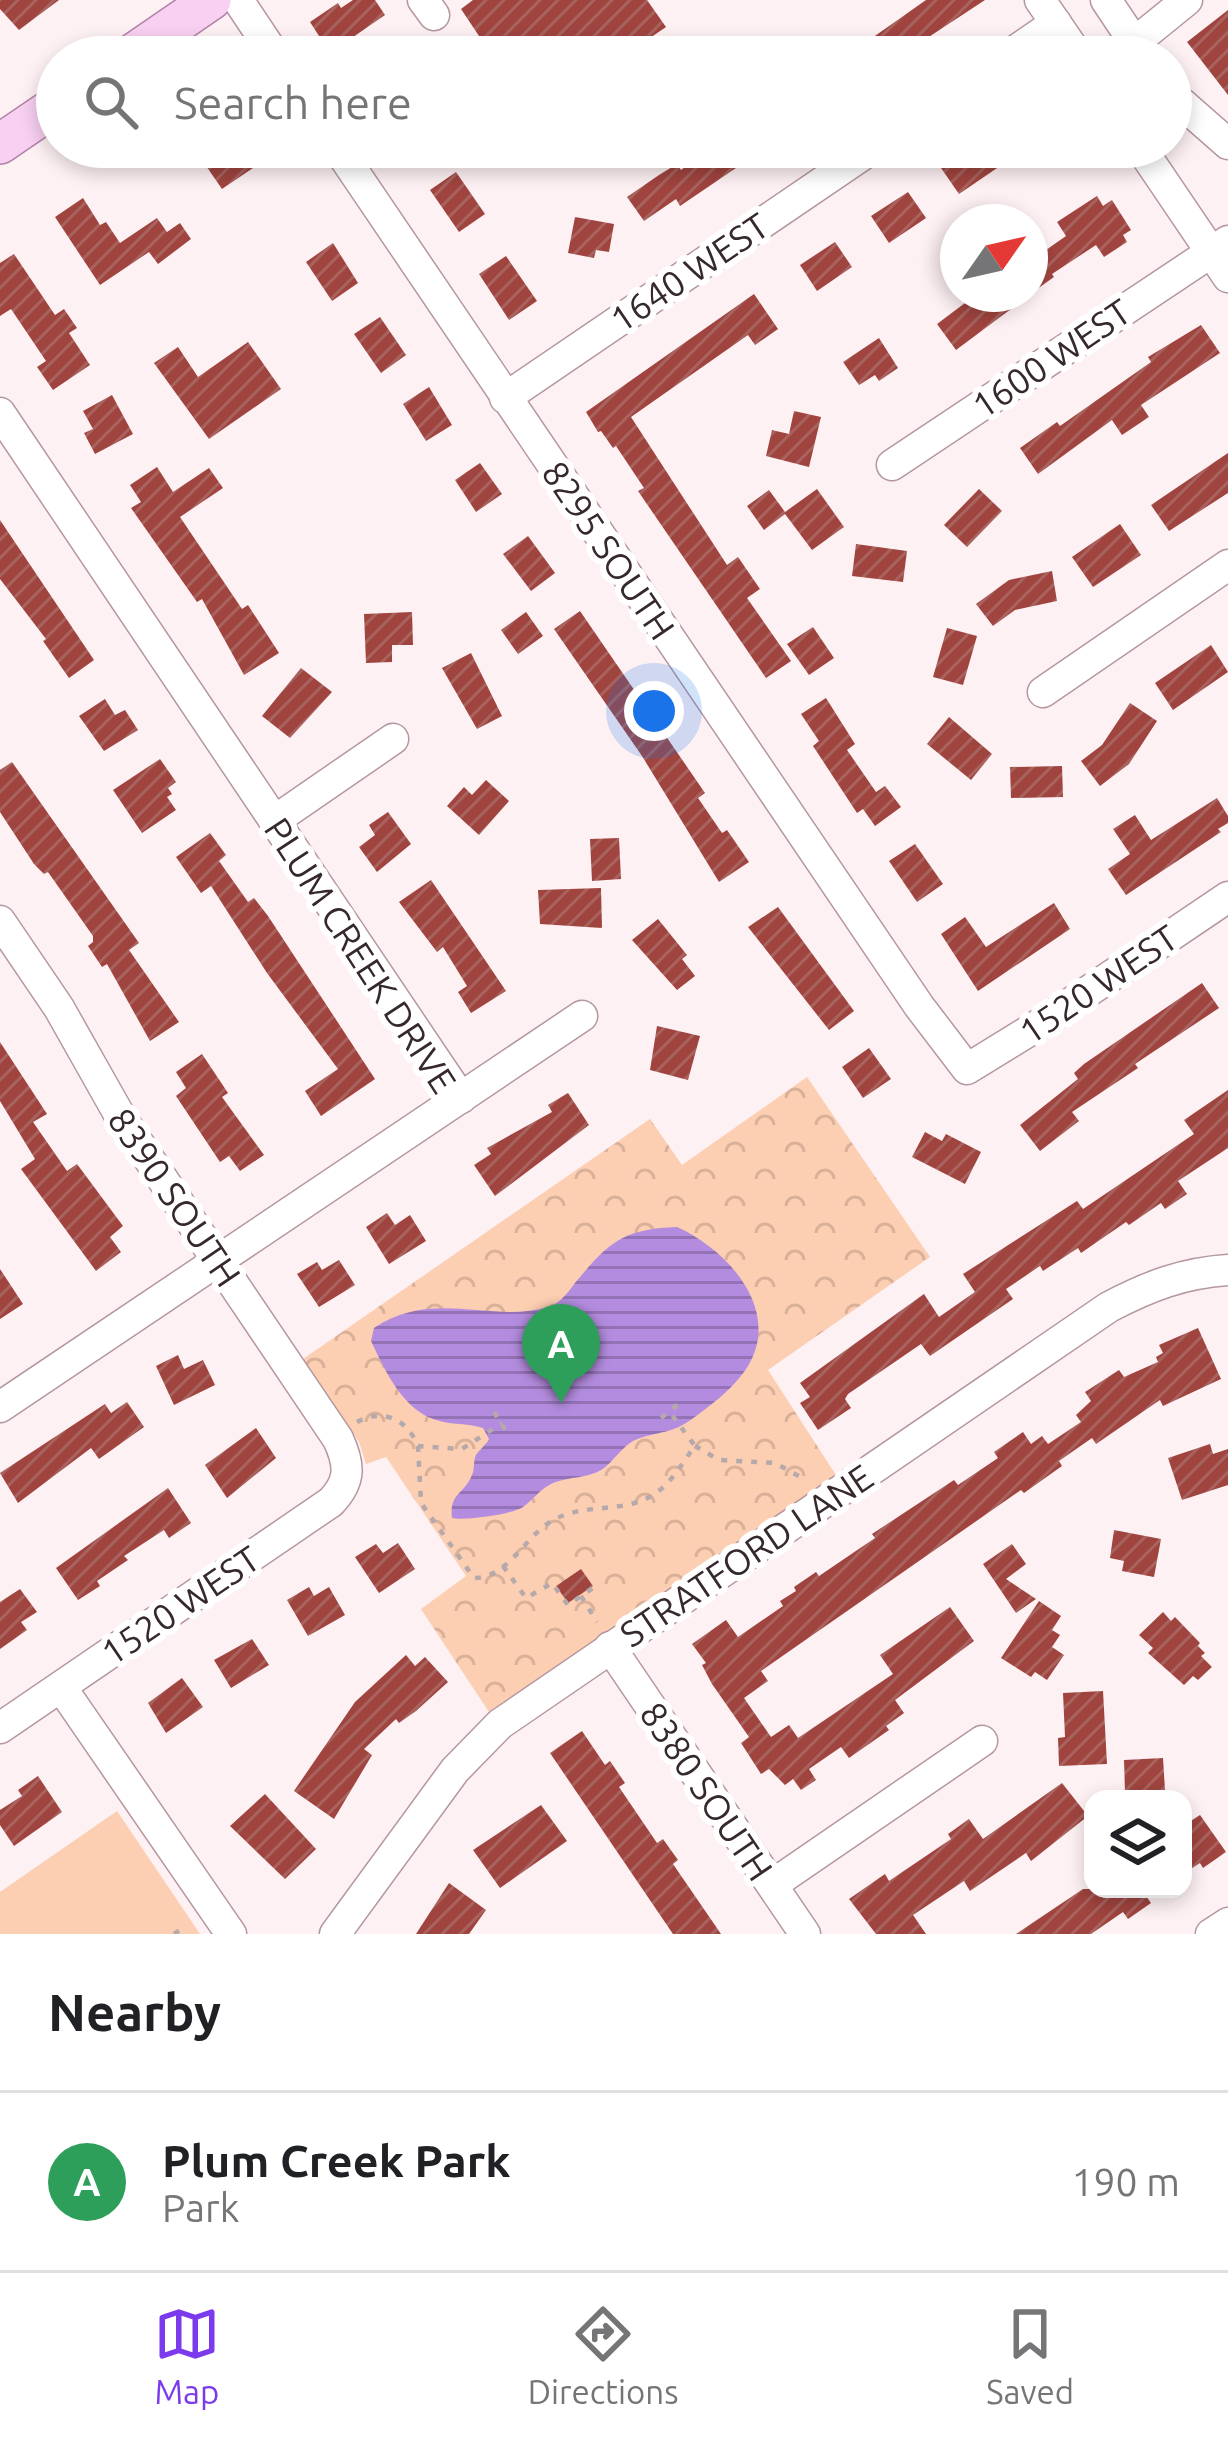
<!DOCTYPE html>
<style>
body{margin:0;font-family:Ubuntu,sans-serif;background:#f6f6f6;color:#202124}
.controls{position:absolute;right:36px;bottom:36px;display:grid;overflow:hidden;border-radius:24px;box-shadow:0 6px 18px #0003}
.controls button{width:108px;height:108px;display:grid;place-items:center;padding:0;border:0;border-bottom:3px solid #e0e0e0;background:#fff;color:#202124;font:60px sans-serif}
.compass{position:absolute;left:940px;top:204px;width:108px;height:108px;border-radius:50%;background:#fff;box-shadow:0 6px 18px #0003;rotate:56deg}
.you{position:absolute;left:654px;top:711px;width:42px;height:42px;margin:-30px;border:9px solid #fff;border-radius:50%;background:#1a73e8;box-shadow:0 0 0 18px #1a73e833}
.badge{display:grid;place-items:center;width:78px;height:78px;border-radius:50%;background:#7c3aed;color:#fff;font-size:39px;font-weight:700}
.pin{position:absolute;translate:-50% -99px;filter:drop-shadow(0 3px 6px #0008)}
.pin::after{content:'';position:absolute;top:63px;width:42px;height:36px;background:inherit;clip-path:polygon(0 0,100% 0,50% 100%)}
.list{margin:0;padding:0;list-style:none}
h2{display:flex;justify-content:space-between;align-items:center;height:156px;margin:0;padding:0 48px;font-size:51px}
h2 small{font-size:39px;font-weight:400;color:#757577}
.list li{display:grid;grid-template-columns:78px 1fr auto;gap:36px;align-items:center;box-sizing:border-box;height:180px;padding:0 48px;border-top:3px solid #e0e0e0}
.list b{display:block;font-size:45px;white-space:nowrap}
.list p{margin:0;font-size:39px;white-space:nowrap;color:#757577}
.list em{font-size:39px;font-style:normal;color:#757577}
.icon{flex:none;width:66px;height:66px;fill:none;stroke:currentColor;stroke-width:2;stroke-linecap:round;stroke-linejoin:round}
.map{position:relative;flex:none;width:1228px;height:1934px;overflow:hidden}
.search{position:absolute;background:#fff;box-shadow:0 6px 18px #0003;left:36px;right:36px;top:36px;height:132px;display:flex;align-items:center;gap:30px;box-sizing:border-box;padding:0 42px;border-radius:66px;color:#757577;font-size:45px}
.sheet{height:336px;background:#fff}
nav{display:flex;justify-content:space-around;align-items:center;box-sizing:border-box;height:168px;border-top:3px solid #e0e0e0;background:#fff;font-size:33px;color:#757577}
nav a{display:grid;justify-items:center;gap:6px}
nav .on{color:#7c3aed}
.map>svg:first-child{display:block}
.grass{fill:#fcceb2}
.park{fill:url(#park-crowns)}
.water{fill:url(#water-rules)}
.building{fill:url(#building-hatch)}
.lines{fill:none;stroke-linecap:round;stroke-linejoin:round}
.minor-casing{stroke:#b5979f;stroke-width:33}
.major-casing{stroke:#b181a7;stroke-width:42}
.path{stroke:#b5a9ac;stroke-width:4.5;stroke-dasharray:6 9;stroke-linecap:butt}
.minor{stroke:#fff;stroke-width:30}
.major{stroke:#f8d0f2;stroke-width:39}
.labels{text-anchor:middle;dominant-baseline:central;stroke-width:12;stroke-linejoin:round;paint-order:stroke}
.street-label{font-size:36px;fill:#35292d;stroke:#fff}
</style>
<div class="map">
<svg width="1228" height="1934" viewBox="0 0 1228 1934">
<defs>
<pattern id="park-crowns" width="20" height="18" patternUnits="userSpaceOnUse" patternTransform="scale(3)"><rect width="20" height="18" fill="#fcceb2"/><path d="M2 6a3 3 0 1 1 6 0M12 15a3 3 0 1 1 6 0" fill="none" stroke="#d9b199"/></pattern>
<pattern id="water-rules" width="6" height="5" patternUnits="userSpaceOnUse" patternTransform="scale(3)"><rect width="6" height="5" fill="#b48cdf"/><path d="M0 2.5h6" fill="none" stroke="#9372b5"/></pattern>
<pattern id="building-hatch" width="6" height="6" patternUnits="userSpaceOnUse" patternTransform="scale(3)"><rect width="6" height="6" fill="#a0443f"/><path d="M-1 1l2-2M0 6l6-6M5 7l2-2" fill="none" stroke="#a8635f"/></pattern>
</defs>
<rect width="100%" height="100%" fill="#fef1f4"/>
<path class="grass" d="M 117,1811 L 200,1934 L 0,1934 L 0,1892 Z"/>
<path class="park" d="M 807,1077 L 930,1257 L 768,1370 L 836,1475 L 489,1712 L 421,1609 L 466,1576 L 386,1457 L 366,1464 L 359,1442 L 303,1359 L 650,1119 L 682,1165 Z"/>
<path class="water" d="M 677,1227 C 729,1250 786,1314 744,1372 C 730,1391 709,1407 689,1421 C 668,1436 646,1432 630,1443 C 620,1450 613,1461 604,1468 C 589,1479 568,1476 551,1484 C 539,1490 533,1500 523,1507 C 513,1514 465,1521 452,1518 C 449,1493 464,1495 472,1475 C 475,1469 473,1461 476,1455 C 480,1449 486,1445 489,1439 L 483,1428 C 467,1423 451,1425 436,1420 C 403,1410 385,1371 371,1341 L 374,1328 C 433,1288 492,1324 548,1307 C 560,1304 568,1292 575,1283 C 609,1242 623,1229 677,1227 Z"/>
<g class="building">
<path d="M 0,0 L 59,0 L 19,30 L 0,9 Z"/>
<path d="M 353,0 L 375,0 L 385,15 L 330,53 L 310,22 L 338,3 L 341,8 Z"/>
<path d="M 473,0 L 647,0 L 666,27 L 622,57 L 493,57 L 461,9 Z"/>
<path d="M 926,0 L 985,0 L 912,48 L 918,57 L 845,57 Z"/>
<path d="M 1228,10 L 1228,95 L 1187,42 Z"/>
<path d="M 193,147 L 284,147 L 222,189 Z"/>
<path d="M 713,147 L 767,147 L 680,206 L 676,199 L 644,221 L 627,197 L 659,175 L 677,164 L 681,170 Z"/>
<path d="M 972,147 L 1028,147 L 959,194 L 941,168 Z"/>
<path d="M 456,172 L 485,214 L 459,232 L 430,190 Z"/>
<path d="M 908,192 L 926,218 L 889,243 L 871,216 Z"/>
<path d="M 1097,196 L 1103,206 L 1112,200 L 1131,230 L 1123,235 L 1127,242 L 1104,257 L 1096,245 L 1052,274 L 1054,277 L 1030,294 L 1030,261 L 1066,236 L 1057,222 Z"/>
<path d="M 83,198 L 100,225 L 106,222 L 120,243 L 157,218 L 167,232 L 180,223 L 191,239 L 158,264 L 149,252 L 100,285 L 55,217 Z"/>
<path d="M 575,217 L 614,224 L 609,252 L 596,250 L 594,258 L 568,253 Z"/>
<path d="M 835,242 L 852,267 L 817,291 L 800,265 Z"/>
<path d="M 333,243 L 358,283 L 332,301 L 306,262 Z"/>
<path d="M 14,254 L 55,315 L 64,309 L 77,328 L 69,333 L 90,365 L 53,390 L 37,367 L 46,361 L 11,309 L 0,316 L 0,263 Z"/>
<path d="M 506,256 L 537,301 L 509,320 L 479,274 Z"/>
<path d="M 754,294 L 778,329 L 755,345 L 748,335 L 631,417 L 727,565 L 738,557 L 760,589 L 747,598 L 791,661 L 766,678 L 638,491 L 644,488 L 616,446 L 613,448 L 601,431 L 598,432 L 586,412 Z"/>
<path d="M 977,294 L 1031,294 L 956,350 L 937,324 Z"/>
<path d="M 380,317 L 406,355 L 381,373 L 354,334 Z"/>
<path d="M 1201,325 L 1220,353 L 1141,405 L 1149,417 L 1122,435 L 1112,420 L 1038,474 L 1020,448 L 1057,422 L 1060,426 L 1151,362 L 1148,357 Z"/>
<path d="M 879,338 L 898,368 L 879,381 L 875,375 L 859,385 L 843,362 Z"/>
<path d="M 248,342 L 281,389 L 209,439 L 154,363 L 178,347 L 198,377 Z"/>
<path d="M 429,387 L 452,425 L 426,441 L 403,404 Z"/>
<path d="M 112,395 L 133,434 L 95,454 L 84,433 L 93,429 L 83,411 Z"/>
<path d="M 794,411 L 821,417 L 809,467 L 766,456 L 772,430 L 789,434 Z"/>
<path d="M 1228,453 L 1228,493 L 1169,531 L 1151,505 Z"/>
<path d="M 480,463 L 502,494 L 476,512 L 455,480 Z"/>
<path d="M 157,467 L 173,492 L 209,468 L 223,488 L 180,517 L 242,609 L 248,605 L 279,653 L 244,675 L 202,599 L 197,602 L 131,508 L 141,502 L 130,485 Z"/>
<path d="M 817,489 L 844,527 L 812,550 L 785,514 L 764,530 L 747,506 L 769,490 L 785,512 Z"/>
<path d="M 979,489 L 1002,511 L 967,547 L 944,525 Z"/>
<path d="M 0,520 L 94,660 L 69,678 L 43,641 L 46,639 L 0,579 Z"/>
<path d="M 1120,524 L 1141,555 L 1093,587 L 1072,557 Z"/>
<path d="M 528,536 L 555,573 L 531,591 L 503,554 Z"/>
<path d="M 856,544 L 907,551 L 903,582 L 852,576 Z"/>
<path d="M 1052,571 L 1057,601 L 1015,610 L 993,626 L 976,604 L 1009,580 Z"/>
<path d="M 580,611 L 705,793 L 698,798 L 722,833 L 727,830 L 749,862 L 719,882 L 642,756 L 554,629 Z"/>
<path d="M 412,612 L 413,645 L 392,645 L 392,662 L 366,663 L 364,614 Z"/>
<path d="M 526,612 L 543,636 L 518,654 L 501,630 Z"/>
<path d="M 813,627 L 834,658 L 809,675 L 787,644 Z"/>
<path d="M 947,628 L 977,636 L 963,685 L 933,677 Z"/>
<path d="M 1211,645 L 1228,672 L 1173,710 L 1155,683 Z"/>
<path d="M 471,653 L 502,716 L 477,729 L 442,668 Z"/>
<path d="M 301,668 L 332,692 L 290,738 L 262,716 Z"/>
<path d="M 826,698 L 855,744 L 847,750 L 876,792 L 885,786 L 901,807 L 875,826 L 863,809 L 857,813 L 813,746 L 819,741 L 801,714 Z"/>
<path d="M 105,699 L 115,715 L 125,710 L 138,730 L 104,751 L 79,716 Z"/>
<path d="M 1130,703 L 1157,721 L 1129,764 L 1100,786 L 1081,761 L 1102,745 Z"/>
<path d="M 949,717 L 992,754 L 971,780 L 927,744 Z"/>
<path d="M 160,759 L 176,782 L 168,788 L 172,794 L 167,797 L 176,810 L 142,833 L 113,790 Z"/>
<path d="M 12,762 L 139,943 L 129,950 L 179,1022 L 150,1041 L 107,964 L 102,967 L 88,946 L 93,942 L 93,936 L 48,872 L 44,874 L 34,864 L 0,812 L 0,770 Z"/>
<path d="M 1062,766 L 1063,797 L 1011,798 L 1010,767 Z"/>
<path d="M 486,780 L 509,801 L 479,835 L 447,806 L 464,787 L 472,795 Z"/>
<path d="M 1217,798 L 1228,816 L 1228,823 L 1218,829 L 1221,832 L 1126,895 L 1108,869 L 1130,854 L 1113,829 L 1135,815 L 1151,840 Z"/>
<path d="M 388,812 L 411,844 L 377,872 L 359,847 L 375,835 L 369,825 Z"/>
<path d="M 210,833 L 226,855 L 219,861 L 248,902 L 254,898 L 268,916 L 375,1079 L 321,1116 L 305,1091 L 338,1069 L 267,973 L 211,886 L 201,893 L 176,857 Z"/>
<path d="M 619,838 L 621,879 L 592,881 L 590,839 Z"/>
<path d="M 915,844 L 943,884 L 917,902 L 889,861 Z"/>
<path d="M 431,880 L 506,991 L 471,1013 L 458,992 L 467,986 L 443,947 L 437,952 L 399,902 Z"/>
<path d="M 601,888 L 602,928 L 540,924 L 538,890 Z"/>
<path d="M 1054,903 L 1070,929 L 978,991 L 941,934 L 965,917 L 986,947 Z"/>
<path d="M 778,907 L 854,1011 L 829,1030 L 748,927 Z"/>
<path d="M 658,919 L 687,955 L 682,959 L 695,976 L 677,990 L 632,940 Z"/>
<path d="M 1202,983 L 1219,1008 L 1135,1064 L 1138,1068 L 1072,1112 L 1079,1121 L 1040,1151 L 1020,1125 L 1078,1079 L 1074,1073 L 1084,1064 Z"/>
<path d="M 657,1026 L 700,1036 L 688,1080 L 650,1070 Z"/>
<path d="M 0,1042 L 47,1114 L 33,1122 L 67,1171 L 77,1164 L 123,1226 L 110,1237 L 121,1252 L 96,1271 L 21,1169 L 35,1159 L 0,1101 Z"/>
<path d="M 869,1048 L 891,1079 L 863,1098 L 842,1067 Z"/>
<path d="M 202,1054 L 228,1093 L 222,1097 L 264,1155 L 240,1171 L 229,1156 L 220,1162 L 176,1096 L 186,1088 L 176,1072 Z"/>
<path d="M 1228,1090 L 1228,1148 L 1178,1181 L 1187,1194 L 1165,1209 L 1161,1203 L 1129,1225 L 1126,1222 L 1081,1253 L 1078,1248 L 1043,1271 L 1040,1266 L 1006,1289 L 1013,1299 L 930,1356 L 921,1344 L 848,1394 L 845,1399 L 851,1408 L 818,1430 L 800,1403 L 810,1397 L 800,1383 L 924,1294 L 939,1317 L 975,1292 L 963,1274 L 1077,1201 L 1083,1209 L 1194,1134 L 1184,1120 Z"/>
<path d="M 568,1093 L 589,1125 L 495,1196 L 474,1165 L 491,1154 L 487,1148 L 552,1112 L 548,1105 Z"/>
<path d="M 925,1132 L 942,1141 L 946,1134 L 981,1152 L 965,1184 L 912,1157 Z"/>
<path d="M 387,1213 L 395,1225 L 410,1215 L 426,1241 L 389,1264 L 366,1227 Z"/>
<path d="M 339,1260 L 355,1285 L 319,1307 L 297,1274 L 317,1262 L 322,1270 Z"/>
<path d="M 0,1269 L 23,1304 L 0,1319 Z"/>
<path d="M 1198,1328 L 1221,1379 L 1163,1406 L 1160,1400 L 1096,1444 L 1092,1438 L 1059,1461 L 1062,1466 L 1024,1493 L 1021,1490 L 761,1671 L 768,1681 L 744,1698 L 771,1737 L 789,1725 L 798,1738 L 893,1674 L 880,1655 L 950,1607 L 974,1641 L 895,1700 L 904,1713 L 886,1726 L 889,1730 L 849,1758 L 841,1747 L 809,1769 L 816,1780 L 801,1790 L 793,1779 L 785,1785 L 769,1769 L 761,1774 L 741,1743 L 749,1737 L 712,1684 L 702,1665 L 706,1663 L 692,1644 L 726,1620 L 738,1637 L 783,1606 L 780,1601 L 796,1591 L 794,1587 L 816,1572 L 819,1576 L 875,1538 L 872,1534 L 954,1480 L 958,1485 L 998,1458 L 994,1452 L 1023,1432 L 1031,1444 L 1042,1436 L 1048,1444 L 1081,1422 L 1076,1415 L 1091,1401 L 1085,1392 L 1119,1370 L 1124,1377 L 1158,1362 L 1156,1357 L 1163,1353 L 1159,1345 Z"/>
<path d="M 178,1355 L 184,1369 L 203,1360 L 215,1385 L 174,1405 L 156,1366 Z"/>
<path d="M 127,1402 L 144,1427 L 99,1459 L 91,1448 L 18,1503 L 0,1473 L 105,1404 L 111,1413 Z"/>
<path d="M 256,1428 L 276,1458 L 227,1498 L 205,1465 Z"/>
<path d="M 1210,1444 L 1213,1454 L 1228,1449 L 1228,1485 L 1182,1500 L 1168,1458 Z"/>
<path d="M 168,1488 L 191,1523 L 169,1538 L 164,1530 L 124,1556 L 128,1560 L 97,1581 L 100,1586 L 78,1600 L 56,1568 Z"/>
<path d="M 1114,1530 L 1161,1539 L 1154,1577 L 1122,1571 L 1124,1561 L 1110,1558 Z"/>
<path d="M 398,1543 L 415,1569 L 379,1593 L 355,1557 L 376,1544 L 383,1553 Z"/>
<path d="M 1012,1544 L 1026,1564 L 1006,1579 L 1036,1599 L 1016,1613 L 983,1564 Z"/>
<path d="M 581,1569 L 593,1586 L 568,1603 L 556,1586 Z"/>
<path d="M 309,1587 L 314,1596 L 329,1587 L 345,1615 L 308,1636 L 287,1600 Z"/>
<path d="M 20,1589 L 37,1612 L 21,1622 L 27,1630 L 0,1649 L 0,1602 Z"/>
<path d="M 1039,1601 L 1061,1616 L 1052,1630 L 1060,1635 L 1052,1647 L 1064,1655 L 1047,1680 L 1035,1672 L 1031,1677 L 1001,1658 Z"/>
<path d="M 1163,1612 L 1171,1621 L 1175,1617 L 1200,1643 L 1198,1646 L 1205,1653 L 1201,1656 L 1212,1667 L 1198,1680 L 1193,1676 L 1184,1685 L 1148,1653 L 1153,1648 L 1139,1635 Z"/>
<path d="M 252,1639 L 269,1665 L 231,1688 L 214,1660 Z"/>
<path d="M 406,1655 L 415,1666 L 425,1657 L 448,1682 L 416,1711 L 399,1723 L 396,1719 L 364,1749 L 372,1755 L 334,1819 L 294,1791 L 355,1702 Z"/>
<path d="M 182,1678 L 203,1707 L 166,1733 L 148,1703 Z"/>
<path d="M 1103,1691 L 1107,1764 L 1059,1766 L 1058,1738 L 1065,1737 L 1063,1693 Z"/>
<path d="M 582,1731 L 605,1765 L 610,1761 L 625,1783 L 619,1787 L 657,1843 L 663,1839 L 678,1860 L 673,1864 L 721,1934 L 673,1934 L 550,1753 Z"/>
<path d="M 1163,1758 L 1165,1790 L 1125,1792 L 1124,1760 Z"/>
<path d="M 38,1776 L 62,1812 L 14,1846 L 0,1825 L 0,1810 L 22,1796 L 18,1790 Z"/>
<path d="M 1062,1783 L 1088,1816 L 1031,1861 L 1026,1853 L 970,1891 L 964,1881 L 913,1915 L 926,1934 L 876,1934 L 849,1899 L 885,1874 L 889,1881 L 951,1839 L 948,1834 L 969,1819 L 983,1839 Z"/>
<path d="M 265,1794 L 316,1849 L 285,1879 L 230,1826 Z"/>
<path d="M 541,1805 L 567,1841 L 500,1888 L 473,1850 Z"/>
<path d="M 1200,1815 L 1226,1852 L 1203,1868 L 1200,1863 L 1183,1874 L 1183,1826 Z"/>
<path d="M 449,1883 L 486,1910 L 469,1934 L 416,1934 Z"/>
<path d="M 1083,1889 L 1141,1889 L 1151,1903 L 1128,1919 L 1123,1912 L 1091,1934 L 1016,1934 Z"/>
</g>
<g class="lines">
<g class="minor-casing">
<g id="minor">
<path d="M 238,0 L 276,57"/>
<path d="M 423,0 L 434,15"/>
<path d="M 1040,0 L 1079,57"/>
<path d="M 1106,0 L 1144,57"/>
<path d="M 1134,43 L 1187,0"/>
<path d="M 1006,57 L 1056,23"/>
<path d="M 1171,94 L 1228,144"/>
<path d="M 337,147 L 919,1006 L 967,1069 L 1037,1026 L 1228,897"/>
<path d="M 1140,147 L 1228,277"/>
<path d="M 505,398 L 874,147"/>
<path d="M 0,413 L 461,1098"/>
<path d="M 892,465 L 1228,241"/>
<path d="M 1043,692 L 1228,565"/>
<path d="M 274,821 L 393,739"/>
<path d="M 0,921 L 59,1008 L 120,1116 L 338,1439 C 350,1465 351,1481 331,1502 L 0,1728"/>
<path d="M 0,1407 L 582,1016"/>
<path d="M 610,1647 L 805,1934"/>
<path d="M 61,1687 L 231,1934"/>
<path d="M 772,1885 L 982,1741"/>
<path d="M 335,1934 L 455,1770 L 500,1724 L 1109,1307 C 1149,1286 1183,1273 1228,1270"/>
<path d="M 1211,1934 L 1228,1923"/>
</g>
</g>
<g class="major-casing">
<g id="major">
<path d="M 128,57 L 211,0"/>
<path d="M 0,144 L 57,105"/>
</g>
</g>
<g class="path">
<path d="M 494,1412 L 508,1434"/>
<path d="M 661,1418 L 681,1402"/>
<path d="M 357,1422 C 383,1408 407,1419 418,1446 L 462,1449 L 502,1423"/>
<path d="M 418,1446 L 421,1503 L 474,1578 C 506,1578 523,1541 547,1524 C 579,1501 621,1515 653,1495 C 672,1483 682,1463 695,1446 L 669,1411"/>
<path d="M 695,1446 L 719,1460 L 775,1463 L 806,1480"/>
<path d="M 503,1566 L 526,1598 L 552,1583 L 568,1605 L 593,1588"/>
<path d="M 581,1596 L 597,1622"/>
<path d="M 174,1934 L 186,1926"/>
</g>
<use href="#minor" class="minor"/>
<use href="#major" class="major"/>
</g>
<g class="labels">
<g class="street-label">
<text transform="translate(689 272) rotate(-34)">1640 WEST</text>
<text transform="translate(1051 358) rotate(-34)">1600 WEST</text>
<text transform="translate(609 550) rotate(56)">8295 SOUTH</text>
<text transform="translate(361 955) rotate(57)">PLUM CREEK DRIVE</text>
<text transform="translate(1098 984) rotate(-34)">1520 WEST</text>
<text transform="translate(175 1197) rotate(56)">8390 SOUTH</text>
<text transform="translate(746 1555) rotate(-34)">STRATFORD LANE</text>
<text transform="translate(180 1605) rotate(-34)">1520 WEST</text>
<text transform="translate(707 1791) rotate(56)">8380 SOUTH</text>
</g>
</g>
</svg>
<div class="controls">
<button><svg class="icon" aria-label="layers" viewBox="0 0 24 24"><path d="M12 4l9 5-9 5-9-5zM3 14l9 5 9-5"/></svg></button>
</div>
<svg class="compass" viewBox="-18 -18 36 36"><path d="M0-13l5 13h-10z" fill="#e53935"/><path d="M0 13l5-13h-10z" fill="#757577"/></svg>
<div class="you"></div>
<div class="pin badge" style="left:561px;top:1403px;background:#2e9e5b">A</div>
<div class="search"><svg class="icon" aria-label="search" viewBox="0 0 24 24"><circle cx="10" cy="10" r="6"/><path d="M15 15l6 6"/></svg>Search here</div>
</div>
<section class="sheet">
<h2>Nearby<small></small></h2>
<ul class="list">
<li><span class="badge" style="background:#2e9e5b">A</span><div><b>Plum Creek Park</b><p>Park</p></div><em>190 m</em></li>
</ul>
</section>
<nav>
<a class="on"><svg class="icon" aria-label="map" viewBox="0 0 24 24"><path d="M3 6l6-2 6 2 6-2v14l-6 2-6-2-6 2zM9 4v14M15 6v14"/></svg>Map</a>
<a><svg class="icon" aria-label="directions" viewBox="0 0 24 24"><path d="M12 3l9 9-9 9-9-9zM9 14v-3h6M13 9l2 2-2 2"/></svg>Directions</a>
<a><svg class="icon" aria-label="saved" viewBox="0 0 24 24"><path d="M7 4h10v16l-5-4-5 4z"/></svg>Saved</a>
</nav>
